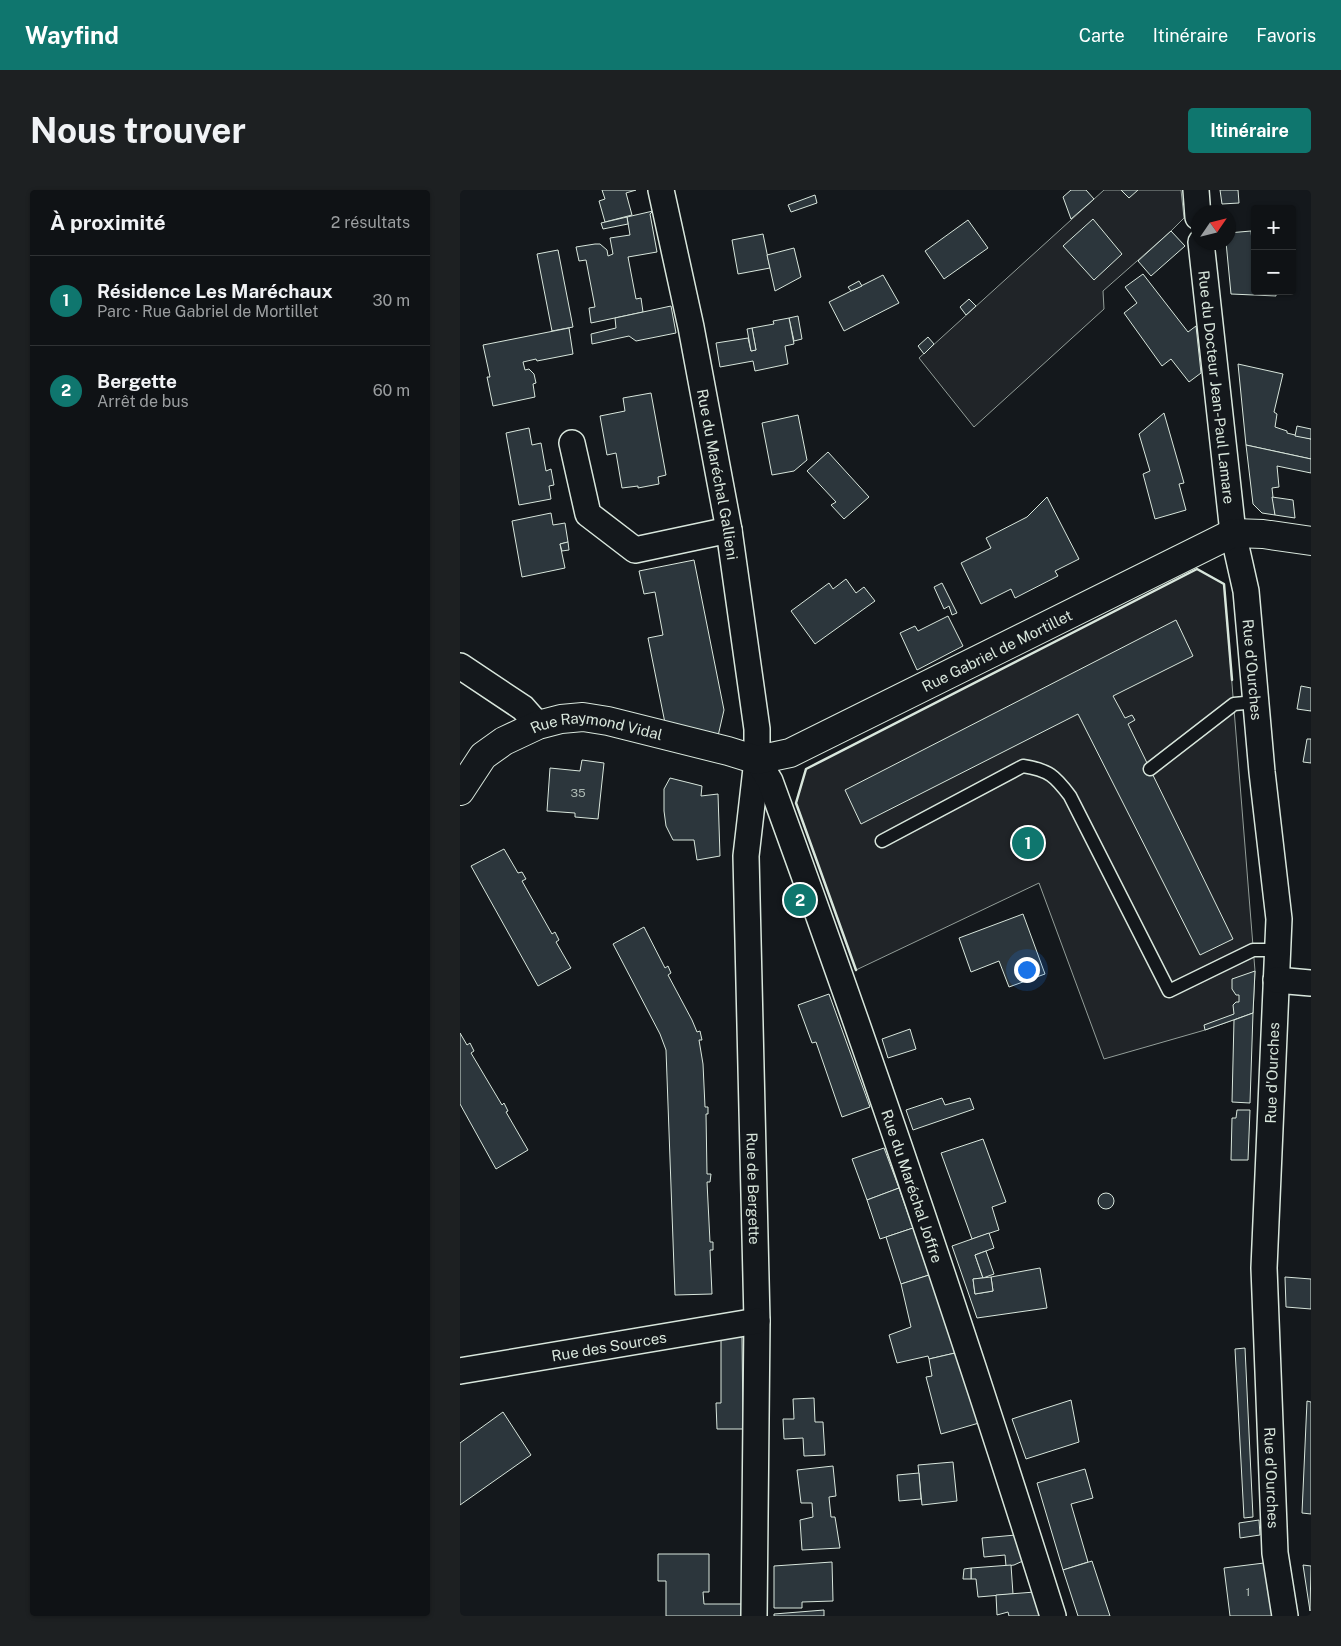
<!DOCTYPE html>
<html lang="fr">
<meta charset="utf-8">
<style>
body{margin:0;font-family:"Public Sans",sans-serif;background:#1d2022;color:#f1f3f6}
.controls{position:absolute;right:15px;top:15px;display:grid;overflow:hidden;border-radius:5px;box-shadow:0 1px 4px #0004}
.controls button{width:45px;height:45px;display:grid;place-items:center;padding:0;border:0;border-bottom:1px solid #2f3234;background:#0f1215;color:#f1f3f6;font:25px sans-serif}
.compass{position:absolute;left:731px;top:15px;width:45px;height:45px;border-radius:50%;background:#0f1215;box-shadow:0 1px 4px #0004;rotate:55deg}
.you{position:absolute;left:566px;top:779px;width:18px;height:18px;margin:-12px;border:4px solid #fff;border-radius:50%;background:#1a73e8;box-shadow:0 0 0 8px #1a73e833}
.badge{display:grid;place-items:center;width:32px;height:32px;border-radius:50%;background:#0f766e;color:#fff;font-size:16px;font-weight:700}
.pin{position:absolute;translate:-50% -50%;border:2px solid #fff;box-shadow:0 1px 5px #0006}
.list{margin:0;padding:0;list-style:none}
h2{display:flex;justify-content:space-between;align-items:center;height:65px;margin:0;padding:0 20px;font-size:21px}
h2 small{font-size:16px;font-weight:400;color:#9b9ea0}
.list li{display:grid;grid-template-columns:32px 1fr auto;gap:15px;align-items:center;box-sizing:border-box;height:90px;padding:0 20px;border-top:1px solid #2f3234}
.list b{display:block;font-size:19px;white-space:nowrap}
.list p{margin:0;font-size:16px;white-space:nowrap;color:#9b9ea0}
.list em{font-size:16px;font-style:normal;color:#9b9ea0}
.map{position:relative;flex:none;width:851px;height:1426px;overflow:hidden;border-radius:5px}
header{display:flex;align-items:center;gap:30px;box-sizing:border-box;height:70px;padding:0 25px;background:#0f766e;color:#fff}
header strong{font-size:24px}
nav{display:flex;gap:28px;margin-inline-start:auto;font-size:18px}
.intro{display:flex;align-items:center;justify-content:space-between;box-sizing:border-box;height:120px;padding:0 30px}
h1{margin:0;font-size:35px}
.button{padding:12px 22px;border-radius:5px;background:#0f766e;color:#fff;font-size:18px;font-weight:700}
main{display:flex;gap:30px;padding:0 30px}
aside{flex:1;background:#0f1215;border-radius:5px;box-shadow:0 1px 4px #0004}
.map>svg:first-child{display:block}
.green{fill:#202428;stroke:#939e99}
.building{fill:#2c363c;stroke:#d8e6dc}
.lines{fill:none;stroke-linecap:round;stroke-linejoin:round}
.lane-casing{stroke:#d8e6dc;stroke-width:15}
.street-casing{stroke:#d8e6dc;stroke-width:28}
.secondary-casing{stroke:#d8e6dc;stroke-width:30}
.lane{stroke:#14181c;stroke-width:12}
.street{stroke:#14181c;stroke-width:25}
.secondary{stroke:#14181c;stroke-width:28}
.wall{stroke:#d8e6dc;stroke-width:2.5}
.labels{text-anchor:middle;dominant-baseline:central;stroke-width:4;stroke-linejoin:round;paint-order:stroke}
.number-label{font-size:12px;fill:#adbab4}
.street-label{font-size:15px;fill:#d8e6dc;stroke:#14181c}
</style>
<header>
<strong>Wayfind</strong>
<nav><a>Carte</a><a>Itinéraire</a><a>Favoris</a></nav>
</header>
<div class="intro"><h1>Nous trouver</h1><a class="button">Itinéraire</a></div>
<main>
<aside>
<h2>À proximité<small>2 résultats</small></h2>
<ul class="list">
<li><span class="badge">1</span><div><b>Résidence Les Maréchaux</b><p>Parc · Rue Gabriel de Mortillet</p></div><em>30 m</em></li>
<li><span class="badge">2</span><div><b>Bergette</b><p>Arrêt de bus</p></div><em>60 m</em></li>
</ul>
</aside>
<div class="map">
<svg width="851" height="1426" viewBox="0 0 851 1426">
<rect width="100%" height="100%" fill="#14181c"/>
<g class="green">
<path d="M 644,0 L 721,0 L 724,28 L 711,41 L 643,101 L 644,119 L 514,237 L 459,168 Z"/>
<path d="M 737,379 L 764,394 L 795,781 L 793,823 L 745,840 L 644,869 L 579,693 L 396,780 L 336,613 L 346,579 Z"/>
</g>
<g class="building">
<path d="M 142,0 L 176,0 L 166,3 L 172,25 L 145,32 L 139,11 L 145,9 Z"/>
<path d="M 611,0 L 626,0 L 634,9 L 611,29 L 603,7 Z"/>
<path d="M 661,0 L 678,0 L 669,8 Z"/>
<path d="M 760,0 L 778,0 L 779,13 L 762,14 Z"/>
<path d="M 355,5 L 357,13 L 331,22 L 328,15 Z"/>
<path d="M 193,21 L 190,24 L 197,62 L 168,67 L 176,109 L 181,108 L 183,122 L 131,133 L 129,118 L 135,117 L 126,70 L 119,71 L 116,57 L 135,54 L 140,54 L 147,60 L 148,66 L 153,64 L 150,48 L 170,45 L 167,27 Z"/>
<path d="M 167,27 L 168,34 L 143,39 L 141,33 Z"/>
<path d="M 633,29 L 662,64 L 634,90 L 603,56 Z"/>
<path d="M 508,30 L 528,58 L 484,89 L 465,61 Z"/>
<path d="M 711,41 L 725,56 L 691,86 L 678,71 Z"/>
<path d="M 791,41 L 793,61 L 795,61 L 795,101 L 816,101 L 816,106 L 771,104 L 766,52 L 768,52 L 768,43 Z"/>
<path d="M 303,44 L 310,78 L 278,84 L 272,50 Z"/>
<path d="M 334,58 L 341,87 L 315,101 L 307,65 Z"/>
<path d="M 98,60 L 113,137 L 92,141 L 77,64 Z"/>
<path d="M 683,84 L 728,142 L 736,136 L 741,183 L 729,192 L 711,169 L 702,176 L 664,123 L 677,113 L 665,97 Z"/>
<path d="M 423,85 L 439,113 L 384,141 L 369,112 Z"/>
<path d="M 399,91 L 402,96 L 391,101 L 388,97 Z"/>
<path d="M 509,109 L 516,116 L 506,125 L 500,117 Z"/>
<path d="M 211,116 L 216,143 L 176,151 L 169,146 L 132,154 L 131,144 L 156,138 L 155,128 Z"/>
<path d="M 338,126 L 342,149 L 334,151 L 329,128 Z"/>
<path d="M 329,128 L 334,154 L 325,156 L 328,174 L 295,181 L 293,171 L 260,177 L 256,153 L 288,148 L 291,161 L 296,160 L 292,138 L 314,134 L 313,131 Z"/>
<path d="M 109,138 L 113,164 L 77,171 L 76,169 L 63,172 L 65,180 L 69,179 L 74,184 L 76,193 L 73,194 L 75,207 L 33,216 L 27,187 L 30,187 L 23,155 Z"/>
<path d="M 292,138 L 296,160 L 291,161 L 287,139 Z"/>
<path d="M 468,147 L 474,154 L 464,164 L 458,156 Z"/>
<path d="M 778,174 L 823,184 L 814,222 L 817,224 L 815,237 L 827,241 L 827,243 L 851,249 L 851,269 L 786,255 Z"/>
<path d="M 191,203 L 206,285 L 198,287 L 199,294 L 178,298 L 178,296 L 162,298 L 156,263 L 147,265 L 140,226 L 165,221 L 163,208 Z"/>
<path d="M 704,223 L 724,293 L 719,294 L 726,320 L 695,329 L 683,284 L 690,281 L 679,244 Z"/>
<path d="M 338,225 L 347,270 L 334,281 L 312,285 L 302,233 Z"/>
<path d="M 837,236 L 851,239 L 851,249 L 835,246 Z"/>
<path d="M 69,238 L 72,255 L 81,253 L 86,281 L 91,279 L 94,295 L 89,296 L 91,309 L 59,315 L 46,243 Z"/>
<path d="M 786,255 L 851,269 L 851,283 L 817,276 L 819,297 L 812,298 L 815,325 L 802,323 L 793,314 Z"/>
<path d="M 368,262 L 409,307 L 384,329 L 371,315 L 376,312 L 347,281 Z"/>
<path d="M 587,307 L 619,369 L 595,381 L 598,386 L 555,408 L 551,399 L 521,414 L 501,373 L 531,358 L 526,348 L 567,327 Z"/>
<path d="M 812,307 L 833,310 L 835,328 L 815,325 Z"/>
<path d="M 91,323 L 93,335 L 105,333 L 108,352 L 100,354 L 105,378 L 62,387 L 52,331 Z"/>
<path d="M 108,352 L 109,360 L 102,361 L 100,354 Z"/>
<path d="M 234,370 L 264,520 L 258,546 L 205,533 L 188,448 L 203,445 L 195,402 L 184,404 L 179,381 Z"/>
<path d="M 386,389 L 396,403 L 404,397 L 415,411 L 355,454 L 331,421 L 369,393 L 373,399 Z"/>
<path d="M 482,393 L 497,423 L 492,425 L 489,416 L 484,419 L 474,397 Z"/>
<path d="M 488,426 L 503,456 L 457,480 L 440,443 L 455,436 L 458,441 Z"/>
<path d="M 716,430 L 733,466 L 653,506 L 665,528 L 672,525 L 675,530 L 668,534 L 773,749 L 740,765 L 618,524 L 401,634 L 385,600 Z"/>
<path d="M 841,496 L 851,498 L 851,521 L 837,519 Z"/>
<path d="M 847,549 L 851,549 L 851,573 L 843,572 Z"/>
<path d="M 122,570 L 144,573 L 138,629 L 115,627 L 115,623 L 87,621 L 90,578 L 120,581 Z"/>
<path d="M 210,588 L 242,596 L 241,606 L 258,604 L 260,666 L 237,670 L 234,650 L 213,650 L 206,636 L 204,621 L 204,599 Z"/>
<path d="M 44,659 L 58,683 L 62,682 L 66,689 L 62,691 L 92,744 L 95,742 L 99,750 L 96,752 L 111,778 L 78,796 L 11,676 Z"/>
<path d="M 563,724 L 585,784 L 549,797 L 539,771 L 511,782 L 499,748 Z"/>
<path d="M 184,737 L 205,778 L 208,776 L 211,783 L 208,785 L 232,830 L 237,842 L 240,841 L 242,850 L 239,850 L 243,874 L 245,917 L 248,917 L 248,924 L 246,924 L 247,984 L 251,984 L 250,992 L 247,992 L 250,1052 L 253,1052 L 253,1060 L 250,1060 L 252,1104 L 215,1105 L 206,860 L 200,844 L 153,754 Z"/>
<path d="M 795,781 L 793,823 L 745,840 L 744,835 L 774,824 L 773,815 L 776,812 L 779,812 L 779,805 L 776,805 L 772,799 L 772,789 Z"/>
<path d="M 369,804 L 410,917 L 382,927 L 356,852 L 352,853 L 338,815 Z"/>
<path d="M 793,823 L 790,913 L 772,912 L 774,830 Z"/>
<path d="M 450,839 L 456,859 L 428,868 L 422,849 Z"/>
<path d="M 0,843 L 7,855 L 10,853 L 14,861 L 11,863 L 42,915 L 44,913 L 48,921 L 46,922 L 68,960 L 36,979 L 0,914 Z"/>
<path d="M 482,908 L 485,915 L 510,908 L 514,919 L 453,940 L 446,920 Z"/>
<path d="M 777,920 L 790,920 L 788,970 L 771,970 L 772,928 L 776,928 Z"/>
<path d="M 523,949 L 546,1012 L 532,1017 L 539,1040 L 512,1049 L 481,963 Z"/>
<path d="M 424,958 L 439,998 L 407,1010 L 392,969 Z"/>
<path d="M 439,998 L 453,1038 L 420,1049 L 407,1010 Z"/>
<circle cx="646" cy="1011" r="8"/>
<path d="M 453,1038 L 469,1085 L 441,1094 L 426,1047 Z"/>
<path d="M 529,1043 L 534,1058 L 515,1065 L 523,1088 L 513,1089 L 515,1104 L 533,1101 L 531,1087 L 580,1078 L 587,1118 L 517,1128 L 492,1056 Z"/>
<path d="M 526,1061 L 534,1084 L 523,1088 L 515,1065 Z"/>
<path d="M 469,1085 L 495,1163 L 469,1169 L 468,1166 L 437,1173 L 429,1145 L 451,1137 L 441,1094 Z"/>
<path d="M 531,1087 L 533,1101 L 515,1104 L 513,1089 Z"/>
<path d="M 825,1087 L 851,1089 L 851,1119 L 826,1117 Z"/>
<path d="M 282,1146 L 283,1239 L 257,1239 L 256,1213 L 261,1213 L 261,1149 Z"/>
<path d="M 785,1158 L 793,1327 L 784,1328 L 775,1159 Z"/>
<path d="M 495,1163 L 519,1233 L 481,1244 L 466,1187 L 472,1186 L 469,1169 Z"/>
<path d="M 354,1208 L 355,1232 L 363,1232 L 365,1265 L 344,1266 L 343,1248 L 324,1249 L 323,1229 L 334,1229 L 333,1209 Z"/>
<path d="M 611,1210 L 619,1252 L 566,1269 L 552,1229 Z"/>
<path d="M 847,1211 L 851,1212 L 851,1324 L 842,1323 Z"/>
<path d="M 43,1222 L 71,1265 L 0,1315 L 0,1253 Z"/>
<path d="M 493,1272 L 497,1311 L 462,1315 L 458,1275 Z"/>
<path d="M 373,1276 L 376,1306 L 369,1307 L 371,1327 L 375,1327 L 380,1358 L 342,1360 L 340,1330 L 353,1327 L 352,1313 L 341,1313 L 337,1280 Z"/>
<path d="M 625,1279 L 633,1308 L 611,1314 L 628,1372 L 603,1380 L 577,1293 Z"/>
<path d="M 459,1283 L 461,1309 L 439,1311 L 437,1285 Z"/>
<path d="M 799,1330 L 800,1345 L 780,1348 L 779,1333 Z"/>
<path d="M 556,1345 L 565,1370 L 554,1375 L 546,1376 L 545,1365 L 524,1367 L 522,1348 Z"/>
<path d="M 198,1364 L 249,1364 L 249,1402 L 243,1402 L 244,1414 L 285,1414 L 285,1426 L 206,1426 L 206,1391 L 198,1391 Z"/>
<path d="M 632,1371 L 650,1426 L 618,1426 L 603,1380 Z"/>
<path d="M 372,1372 L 373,1411 L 342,1412 L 342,1418 L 314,1418 L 314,1376 Z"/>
<path d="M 804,1373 L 812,1426 L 770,1426 L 764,1378 Z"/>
<path d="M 551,1375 L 553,1404 L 518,1407 L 516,1389 L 511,1389 L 511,1378 Z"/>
<path d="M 843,1375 L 851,1376 L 850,1421 Z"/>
<path d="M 511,1378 L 511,1389 L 503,1389 L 504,1379 Z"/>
<path d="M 575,1402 L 583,1426 L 549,1426 L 548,1422 L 537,1425 L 536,1405 Z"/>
<path d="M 364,1420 L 364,1426 L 314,1426 L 314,1424 Z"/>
</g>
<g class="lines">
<g class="lane-casing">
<g id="lane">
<path d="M 690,579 L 774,514 L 796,512"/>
<path d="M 422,651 L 563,576 C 589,580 595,586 610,606 L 709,801 L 793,760 L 817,760"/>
</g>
</g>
<g class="street-casing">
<g id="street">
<path id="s1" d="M 201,0 L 231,137 L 269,340 L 297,539 L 297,570 L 286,666 L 297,1131 L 294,1426"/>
<path d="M 736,0 L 738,27"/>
<path id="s2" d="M 741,52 L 773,343 L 786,401 L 802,582 L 819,729 L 804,1078 L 815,1363 L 825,1426"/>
<path d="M 112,253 L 128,324 L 175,360 L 269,340"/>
<path d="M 0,476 L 63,518 L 78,535"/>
<path id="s3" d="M 297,570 L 310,591 C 411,867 505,1146 593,1426"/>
<path d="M 816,790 L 851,793"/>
<path id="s4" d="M 0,1181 L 297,1131"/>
</g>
</g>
<g class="secondary-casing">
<g id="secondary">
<path id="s5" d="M 0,601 L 23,566 L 44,551 L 78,535 L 101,529 L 123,527 L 148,531 L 268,561 L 297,570 L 330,563 L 773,343 L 803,344 L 851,351"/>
</g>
</g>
<use href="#lane" class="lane"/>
<use href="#street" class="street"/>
<use href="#secondary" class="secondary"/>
<path class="wall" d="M 396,780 L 336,613 L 346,579 L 737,379 L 764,394 L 772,490"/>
</g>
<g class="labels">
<g class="number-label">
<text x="118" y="603">35</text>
<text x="788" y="1402">1</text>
</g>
<g class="street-label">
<text stroke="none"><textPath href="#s2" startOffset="146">Rue du Docteur Jean-Paul Lamare</textPath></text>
<text stroke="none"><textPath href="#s1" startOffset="290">Rue du Maréchal Gallieni</textPath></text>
<text stroke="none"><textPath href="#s5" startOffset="595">Rue Gabriel de Mortillet</textPath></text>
<text stroke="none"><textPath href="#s2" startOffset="431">Rue d'Ourches</textPath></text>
<text stroke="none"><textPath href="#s5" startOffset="165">Rue Raymond Vidal</textPath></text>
<text transform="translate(812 883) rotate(-88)">Rue d'Ourches</text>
<text stroke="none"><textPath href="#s3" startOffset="454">Rue du Maréchal Joffre</textPath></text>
<text stroke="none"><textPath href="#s1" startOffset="1008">Rue de Bergette</textPath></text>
<text stroke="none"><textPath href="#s4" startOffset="151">Rue des Sources</textPath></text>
<text stroke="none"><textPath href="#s2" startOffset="1241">Rue d'Ourches</textPath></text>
</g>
</g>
</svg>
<div class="controls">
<button>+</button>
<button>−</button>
</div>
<svg class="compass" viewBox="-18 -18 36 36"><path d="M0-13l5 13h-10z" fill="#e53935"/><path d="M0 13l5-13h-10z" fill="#9b9ea0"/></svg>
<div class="you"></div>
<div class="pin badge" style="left:568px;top:653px">1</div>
<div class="pin badge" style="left:340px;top:710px">2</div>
</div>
</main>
